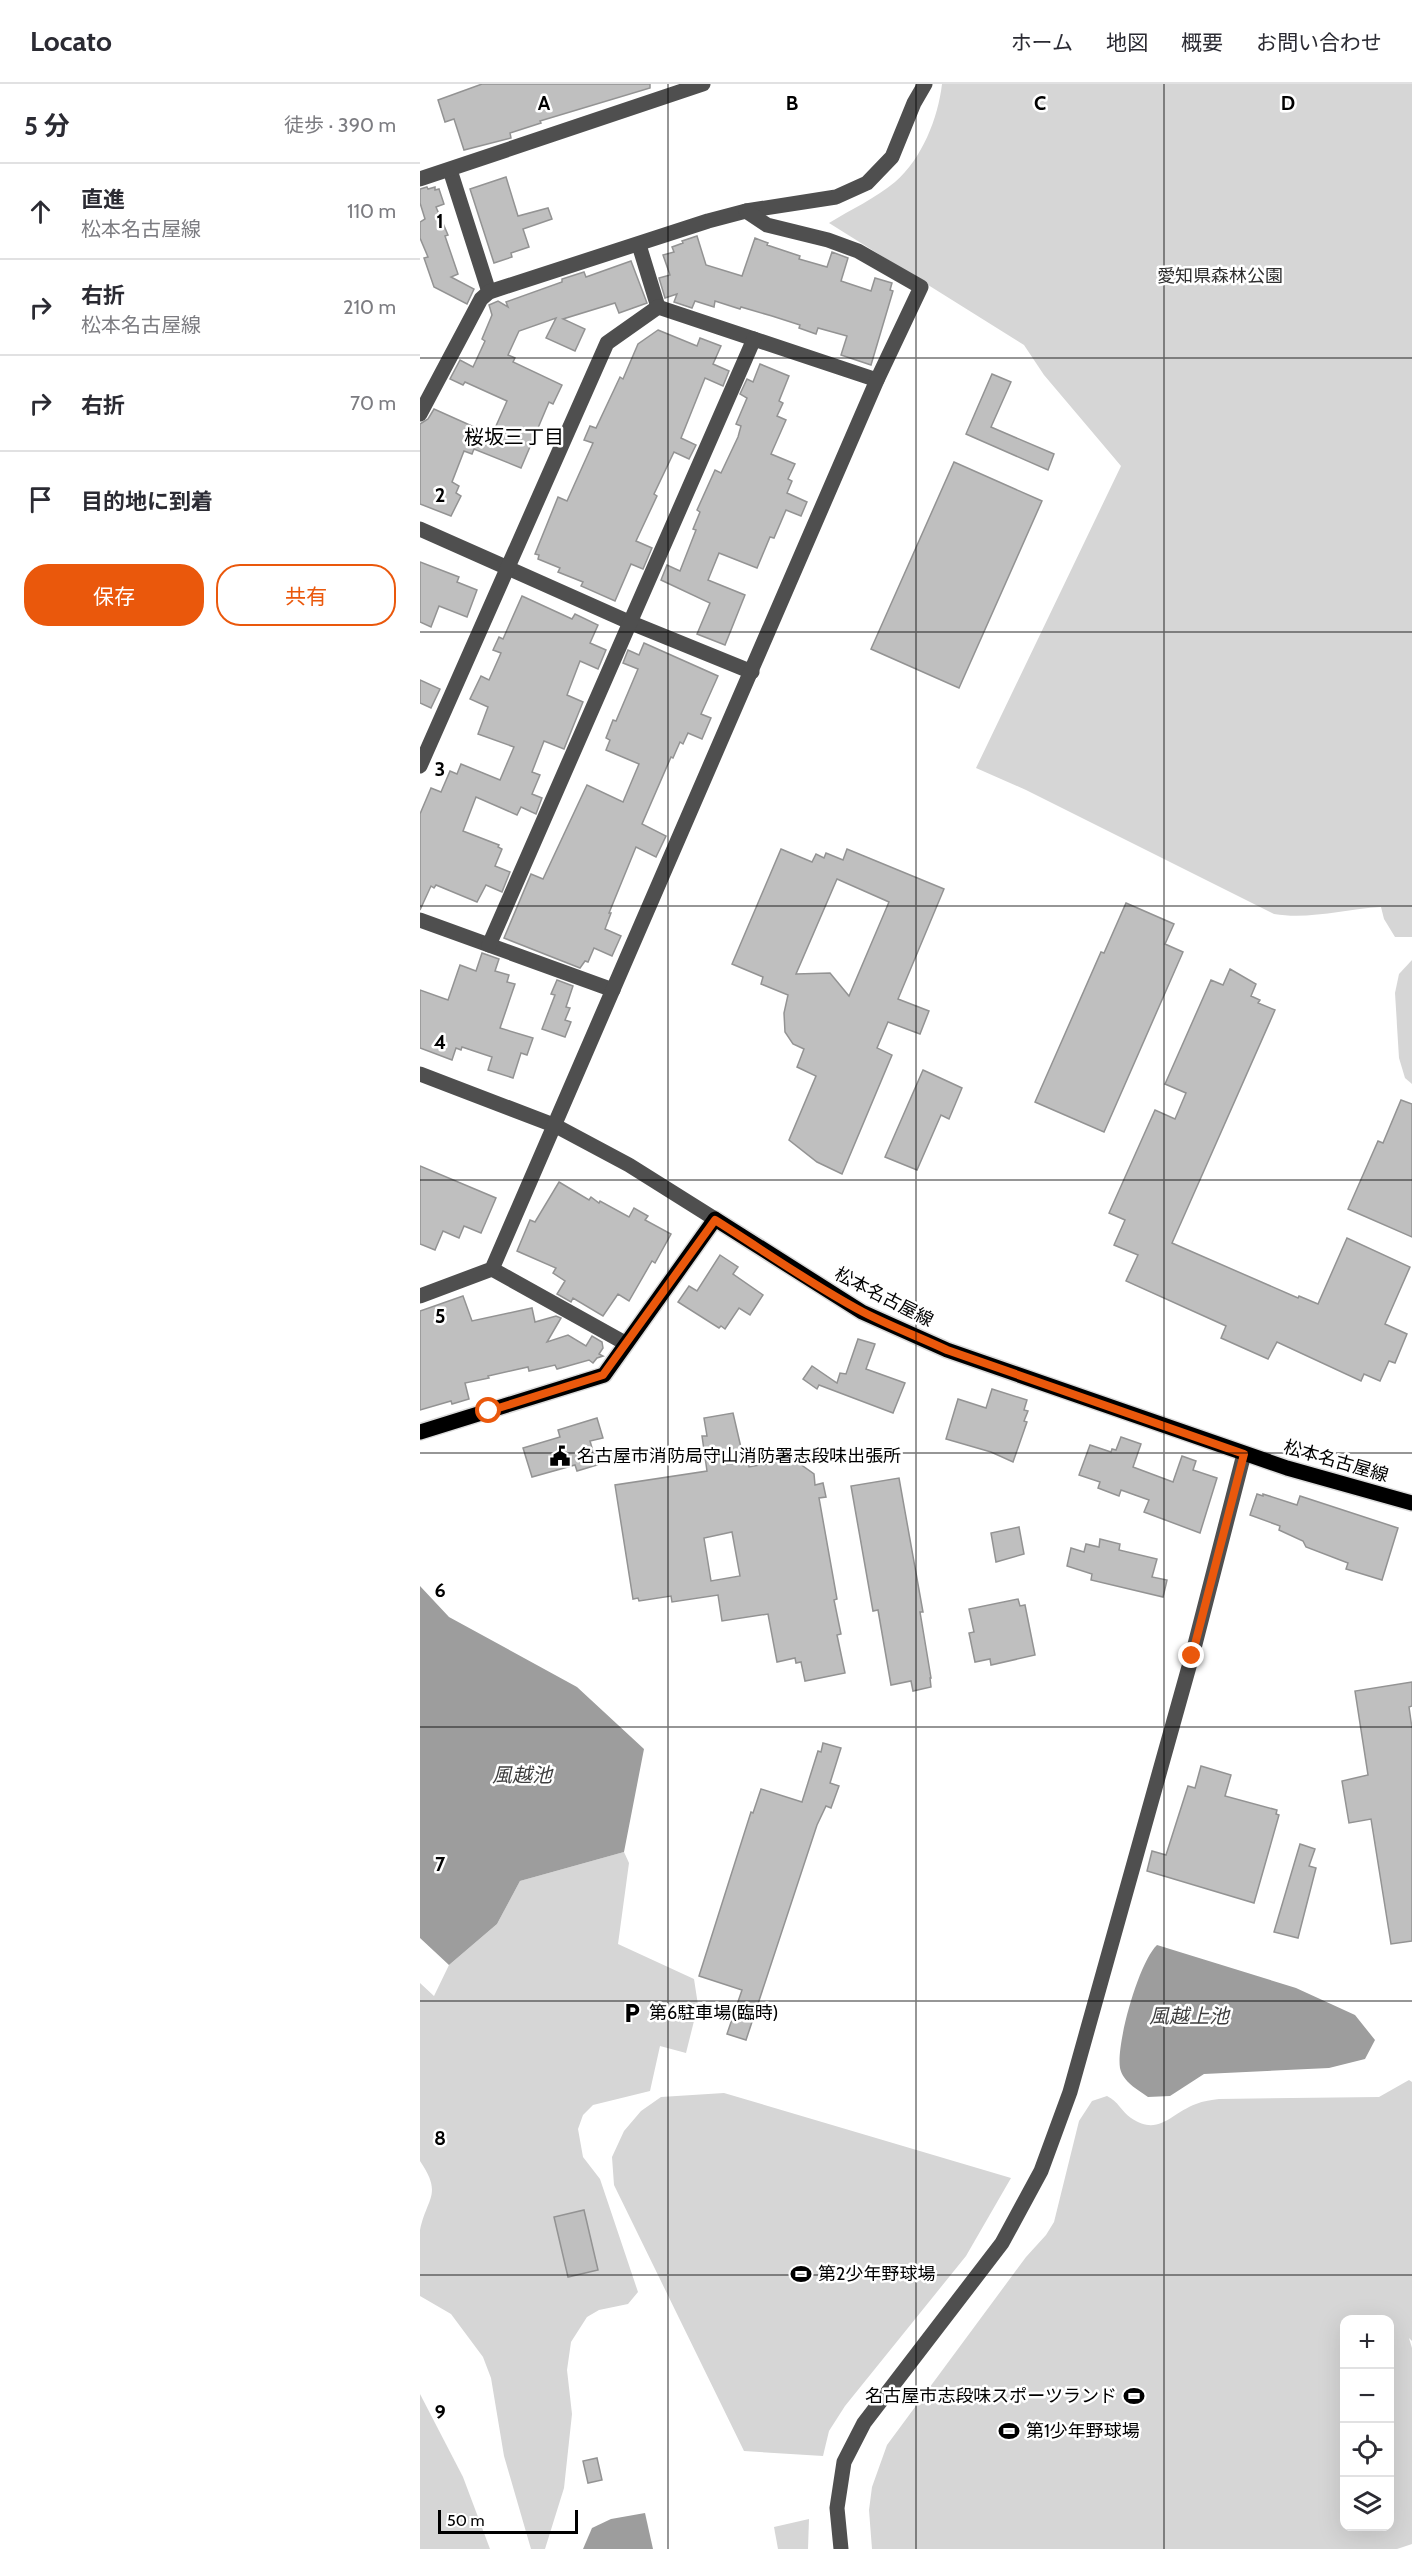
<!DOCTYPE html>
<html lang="ja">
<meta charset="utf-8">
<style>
body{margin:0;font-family:Cabin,"Noto Sans JP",sans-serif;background:#f7f7f7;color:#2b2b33}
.controls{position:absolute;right:18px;bottom:18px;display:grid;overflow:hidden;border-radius:12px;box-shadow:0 6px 24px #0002}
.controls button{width:54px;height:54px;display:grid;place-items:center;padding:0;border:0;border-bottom:2px solid #e1e1e2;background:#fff;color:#2b2b33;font:30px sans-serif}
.scale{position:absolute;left:18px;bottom:15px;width:140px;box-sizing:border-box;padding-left:6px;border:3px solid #000;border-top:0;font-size:16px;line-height:21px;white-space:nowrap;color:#000;-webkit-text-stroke:4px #fff;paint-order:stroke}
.stop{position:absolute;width:18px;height:18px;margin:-14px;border:4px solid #ea580c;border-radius:50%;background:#fff}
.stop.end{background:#ea580c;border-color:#fff;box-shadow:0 2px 6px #0008}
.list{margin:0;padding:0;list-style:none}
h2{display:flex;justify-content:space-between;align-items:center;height:78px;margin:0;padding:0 24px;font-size:26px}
h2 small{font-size:20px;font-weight:400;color:#7c7c81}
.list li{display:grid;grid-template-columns:39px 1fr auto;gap:18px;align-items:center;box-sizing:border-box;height:96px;padding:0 24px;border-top:2px solid #e1e1e2}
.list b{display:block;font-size:22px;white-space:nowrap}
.list p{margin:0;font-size:20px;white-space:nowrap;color:#7c7c81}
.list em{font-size:20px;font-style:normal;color:#7c7c81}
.actions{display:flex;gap:12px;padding:18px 24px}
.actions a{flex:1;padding:14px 0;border:2px solid #ea580c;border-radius:24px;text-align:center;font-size:21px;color:#ea580c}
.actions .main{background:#ea580c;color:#fff}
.icon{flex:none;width:33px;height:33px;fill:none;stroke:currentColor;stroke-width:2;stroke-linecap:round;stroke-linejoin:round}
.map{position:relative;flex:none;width:992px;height:2465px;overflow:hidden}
header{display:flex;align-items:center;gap:36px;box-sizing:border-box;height:84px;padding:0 30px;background:#fff;border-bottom:2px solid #e1e1e2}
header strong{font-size:28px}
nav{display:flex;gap:33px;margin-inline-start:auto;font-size:21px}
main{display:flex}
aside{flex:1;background:#fff}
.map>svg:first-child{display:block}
.green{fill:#d6d6d6;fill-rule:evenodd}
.water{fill:#9d9d9d}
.building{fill:#bfbfbf;stroke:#939393;stroke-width:1.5;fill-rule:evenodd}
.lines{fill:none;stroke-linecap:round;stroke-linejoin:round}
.major-casing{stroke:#dbdbdb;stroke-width:18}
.minor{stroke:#4f4f4f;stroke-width:15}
.major{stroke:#000;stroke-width:15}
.route{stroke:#ea580c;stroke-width:8}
.grid{fill:none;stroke:#000;stroke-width:1.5;stroke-opacity:0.55}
.labels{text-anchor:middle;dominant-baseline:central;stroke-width:5;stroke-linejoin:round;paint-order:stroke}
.park-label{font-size:18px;fill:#2d2d2d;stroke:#fff}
.street-label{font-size:18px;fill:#000;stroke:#fff}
.poi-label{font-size:18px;fill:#000;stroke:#fff;text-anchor:start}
.neighbourhood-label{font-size:20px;fill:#000;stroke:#fff}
.water-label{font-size:20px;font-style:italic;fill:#3e3e3e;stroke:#fff}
.grid-label{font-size:20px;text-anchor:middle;font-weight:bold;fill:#000;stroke:#fff;stroke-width:5;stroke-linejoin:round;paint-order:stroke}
</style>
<header>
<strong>Locato</strong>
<nav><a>ホーム</a><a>地図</a><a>概要</a><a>お問い合わせ</a></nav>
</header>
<main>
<aside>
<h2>5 分<small>徒歩 · 390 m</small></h2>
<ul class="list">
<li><svg class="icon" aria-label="ahead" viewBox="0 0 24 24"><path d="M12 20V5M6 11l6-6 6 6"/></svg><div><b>直進</b><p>松本名古屋線</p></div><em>110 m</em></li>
<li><svg class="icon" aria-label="right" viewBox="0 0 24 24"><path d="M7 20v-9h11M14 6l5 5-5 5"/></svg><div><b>右折</b><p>松本名古屋線</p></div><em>210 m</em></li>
<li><svg class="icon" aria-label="right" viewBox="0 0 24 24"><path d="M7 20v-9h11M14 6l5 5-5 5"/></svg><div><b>右折</b></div><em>70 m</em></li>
<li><svg class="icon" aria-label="arrive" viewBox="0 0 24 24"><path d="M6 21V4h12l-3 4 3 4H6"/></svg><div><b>目的地に到着</b></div></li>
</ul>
<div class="actions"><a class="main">保存</a><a>共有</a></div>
</aside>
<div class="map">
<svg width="992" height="2465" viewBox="0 0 992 2465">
<rect width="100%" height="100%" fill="#fff"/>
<g class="green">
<path d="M 522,0 L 992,0 L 992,853 L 975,853 L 964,835 L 961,823 C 925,825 889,836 854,830 L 606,706 L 556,684 L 701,382 L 624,291 L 604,261 L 409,139 C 430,126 456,114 475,98 C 502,75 518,34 522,0 Z"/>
<path d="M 992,876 L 992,1000 L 985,994 L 979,974 L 975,909 L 979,890 Z"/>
<path d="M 204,1768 L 209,1779 L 198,1860 L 274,1895 L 278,1921 L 266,1969 L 240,1962 L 230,2007 L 173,2021 L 163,2031 L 158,2045 L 163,2073 L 180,2095 L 218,2208 L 208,2220 L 179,2226 L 167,2233 L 151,2258 L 147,2286 L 152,2330 L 144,2404 L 125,2465 L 111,2465 L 84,2372 L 71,2294 L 63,2273 L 31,2230 L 0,2212 C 0,2191 0,2166 0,2146 C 7,2113 23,2111 0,2077 L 0,1899 L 14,1912 L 29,1881 L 77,1840 L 100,1797 Z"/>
<path d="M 989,1996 L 992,1998 L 992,2257 L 989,2254 L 992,2264 L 992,2460 L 977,2465 L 452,2465 L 449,2426 L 452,2403 L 467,2361 L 606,2173 L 626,2151 L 634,2138 L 659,2037 L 672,2017 L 687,2012 C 698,2017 702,2028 711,2034 C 739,2053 751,2029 776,2020 C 783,2017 792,2016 799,2015 L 959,2013 ZM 924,2236 L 970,2236 L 970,2442 L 924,2442 Z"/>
<path d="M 304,2009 L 591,2094 L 546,2172 L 425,2322 L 409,2347 L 403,2372 L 324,2367 L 194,2101 L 192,2073 L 204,2047 L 221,2027 L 241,2013 Z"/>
<path d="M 0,2310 L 43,2393 L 70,2465 L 0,2465 Z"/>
<path d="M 389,2435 L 388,2465 L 358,2465 L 354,2443 Z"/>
</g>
<g class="water">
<path d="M 0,1502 L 29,1533 L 157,1603 L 224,1665 L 204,1768 L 100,1797 L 77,1840 L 29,1881 L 0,1854 Z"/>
<path d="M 737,1861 L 876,1904 L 935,1931 L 955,1956 L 945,1975 L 909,1984 L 784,1990 L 750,2012 L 728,2013 C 717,2005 703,1998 700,1984 C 696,1959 719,1878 737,1861 Z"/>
<path d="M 225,2429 L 233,2465 L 163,2465 L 172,2444 L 191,2435 Z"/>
</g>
<g class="building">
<path d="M 62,0 L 230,0 L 230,4 L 120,37 L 121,39 L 90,49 L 91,54 L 44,66 L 34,35 L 25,38 L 18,16 Z"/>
<path d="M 86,93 L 98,132 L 128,124 L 132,135 L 103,145 L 109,163 L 91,169 L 92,173 L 74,179 L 50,105 Z"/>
<path d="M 7,103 L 8,105 L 15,103 L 15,106 L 19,105 L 24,120 L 16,123 L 28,151 L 25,152 L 38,190 L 31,193 L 54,205 L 47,220 L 14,203 L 4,174 L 8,173 L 0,154 L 0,138 L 5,135 L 0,119 L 0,105 Z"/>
<path d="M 277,152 L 286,181 L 322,192 L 335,154 L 348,159 L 347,161 L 380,172 L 379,175 L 407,183 L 412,168 L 428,174 L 421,197 L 451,207 L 455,194 L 472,199 L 470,206 L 473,207 L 451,281 L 421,271 L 427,252 L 398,244 L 396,250 L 379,244 L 380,241 L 352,232 L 321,223 L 320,225 L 295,217 L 294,223 L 275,217 L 272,224 L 254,218 L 257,210 L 245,214 L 239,194 L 250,191 L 243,171 L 254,168 L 252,163 L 263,159 L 262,157 Z"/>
<path d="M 211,177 L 227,219 L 199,229 L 195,219 L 143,235 L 165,245 L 155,267 L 126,254 L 136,234 L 99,247 L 88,271 L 95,274 L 93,278 L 142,301 L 133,320 L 129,318 L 101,384 L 54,365 L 52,370 L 44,367 L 32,398 L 39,402 L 36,409 L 41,412 L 31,432 L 0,420 L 0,340 L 8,335 L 14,325 L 72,351 L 87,317 L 45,298 L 43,301 L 30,295 L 40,276 L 53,283 L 65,257 L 62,255 L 72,231 L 69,221 L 78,217 L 88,223 L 86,218 L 142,198 L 142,195 L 164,188 L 166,193 Z"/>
<path d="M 238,246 L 277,262 L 280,254 L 301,262 L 293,280 L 309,287 L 303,302 L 285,294 L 261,354 L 276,361 L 269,375 L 254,368 L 234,410 L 237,412 L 216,457 L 232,464 L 223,485 L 211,480 L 195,517 L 161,502 L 163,498 L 138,488 L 140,484 L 118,475 L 119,471 L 115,470 L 138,413 L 147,417 L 173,359 L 164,356 L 170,342 L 176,344 L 200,293 L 203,295 L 218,260 Z"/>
<path d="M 340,280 L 369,292 L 359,317 L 363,319 L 357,332 L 366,336 L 351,370 L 375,380 L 368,395 L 372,397 L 367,409 L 387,418 L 381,432 L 366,426 L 354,454 L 350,453 L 337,484 L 299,469 L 288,496 L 325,511 L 305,561 L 277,550 L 290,519 L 241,496 L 247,481 L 260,487 L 276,446 L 273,445 L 280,428 L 277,426 L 295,386 L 301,389 L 318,353 L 321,342 L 316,340 L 327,314 L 320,310 L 327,295 L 333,298 Z"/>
<path d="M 572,290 L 591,298 L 571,343 L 634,370 L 628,386 L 546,350 Z"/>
<path d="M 534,378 L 622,417 L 539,604 L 451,565 Z"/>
<path d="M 0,478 L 39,493 L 37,498 L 57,506 L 47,533 L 19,522 L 11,543 L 0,538 Z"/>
<path d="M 102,512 L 152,535 L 155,530 L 178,541 L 170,559 L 186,566 L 178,585 L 160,577 L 147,611 L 163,618 L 144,665 L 124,657 L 112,688 L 120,691 L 112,710 L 122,714 L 116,730 L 101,723 L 97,731 L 56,713 L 43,747 L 79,761 L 78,763 L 82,765 L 75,782 L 90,788 L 82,808 L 66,801 L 57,818 L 16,801 L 14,804 L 11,802 L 0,826 L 0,730 L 11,704 L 21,708 L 30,687 L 37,690 L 41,680 L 80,696 L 94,663 L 58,650 L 68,623 L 50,615 L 61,592 L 69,596 L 81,569 L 73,566 L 79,553 L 83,555 Z"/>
<path d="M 224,559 L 298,592 L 281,630 L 291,634 L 282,655 L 268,649 L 263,660 L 260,658 L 253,674 L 251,673 L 222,740 L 246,752 L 236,773 L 216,763 L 189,829 L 191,829 L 185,845 L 201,852 L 192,872 L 174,864 L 168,878 L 165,877 L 160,884 L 84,854 L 111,790 L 123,795 L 167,701 L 203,718 L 219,680 L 186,666 L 190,656 L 186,654 L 193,636 L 196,637 L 218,585 L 203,579 L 208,566 L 219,571 Z"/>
<path d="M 0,596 L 20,605 L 11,624 L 0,619 Z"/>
<path d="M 361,765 L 392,778 L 396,770 L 404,774 L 406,769 L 423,776 L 427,765 L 524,805 L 478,915 L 509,927 L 500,950 L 468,938 L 457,964 L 472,971 L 422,1090 L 397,1078 L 369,1056 L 396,992 L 377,983 L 384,965 L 373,960 L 365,948 L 364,929 L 368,911 L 341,900 L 343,893 L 312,880 ZM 417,795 L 469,818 L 429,912 L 410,889 L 376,890 Z"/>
<path d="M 706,819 L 754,840 L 745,860 L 763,868 L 684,1048 L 615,1018 L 681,868 L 684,869 Z"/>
<path d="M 62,869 L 79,875 L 75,887 L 89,891 L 87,898 L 95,900 L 80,944 L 113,954 L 107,971 L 101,969 L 93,994 L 68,986 L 72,973 L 42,963 L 41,966 L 36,964 L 32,976 L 0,964 L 0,906 L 28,916 L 40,881 L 56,887 Z"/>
<path d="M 810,885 L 836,900 L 831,912 L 840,916 L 838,919 L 855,926 L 752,1159 L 878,1214 L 879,1212 L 898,1220 L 927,1154 L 990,1183 L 965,1240 L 987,1250 L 975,1279 L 969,1277 L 960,1297 L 944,1290 L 941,1297 L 857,1258 L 848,1275 L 801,1254 L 806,1242 L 706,1197 L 718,1171 L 694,1161 L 705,1136 L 689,1129 L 735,1026 L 755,1035 L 766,1009 L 745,1000 L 791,896 L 803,901 Z"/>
<path d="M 137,896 L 153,902 L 146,923 L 150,924 L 145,936 L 151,938 L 145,953 L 122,945 L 135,911 L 131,910 Z"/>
<path d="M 503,986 L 542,1004 L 529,1035 L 521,1031 L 497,1086 L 465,1073 Z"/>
<path d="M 981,1016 L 992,1020 L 992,1153 L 928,1125 L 958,1057 L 963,1059 Z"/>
<path d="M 0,1082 L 76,1114 L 61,1149 L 44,1142 L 39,1154 L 23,1147 L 15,1166 L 0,1160 Z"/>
<path d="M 139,1098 L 169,1116 L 171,1113 L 179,1119 L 180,1117 L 209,1133 L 214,1124 L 228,1132 L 225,1136 L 251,1150 L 235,1179 L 232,1177 L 209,1217 L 198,1210 L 183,1232 L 153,1214 L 151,1218 L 137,1210 L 145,1197 L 133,1189 L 136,1184 L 97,1167 L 110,1136 L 115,1138 Z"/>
<path d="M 300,1171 L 318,1183 L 313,1190 L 343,1211 L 330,1231 L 319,1224 L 305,1245 L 301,1242 L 299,1244 L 258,1218 L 269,1202 L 277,1207 Z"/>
<path d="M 43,1212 L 52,1237 L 112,1224 L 115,1238 L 136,1232 L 141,1234 L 127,1258 L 148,1251 L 166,1262 L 172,1252 L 182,1258 L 183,1264 L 179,1270 L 183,1272 L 177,1274 L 173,1279 L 169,1276 L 137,1285 L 135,1281 L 109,1287 L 108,1283 L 68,1292 L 69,1294 L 45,1299 L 49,1315 L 32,1320 L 31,1317 L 0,1326 L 0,1227 Z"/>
<path d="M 438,1255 L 455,1260 L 446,1285 L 485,1299 L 473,1329 L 399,1301 L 397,1305 L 383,1295 L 392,1282 L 417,1299 L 420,1289 L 426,1290 Z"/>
<path d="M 572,1305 L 607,1316 L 604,1326 L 608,1327 L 604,1337 L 607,1338 L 593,1378 L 571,1368 L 526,1355 L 538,1315 L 566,1324 Z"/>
<path d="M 313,1329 L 322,1368 L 326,1368 L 329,1383 L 373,1375 L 394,1390 L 395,1401 L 403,1399 L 406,1413 L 399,1414 L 417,1515 L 414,1516 L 421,1550 L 417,1551 L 425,1589 L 385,1597 L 381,1578 L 376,1579 L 375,1574 L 357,1578 L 348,1530 L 302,1537 L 298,1511 L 252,1518 L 251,1512 L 219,1517 L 218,1514 L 213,1515 L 195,1401 L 287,1387 L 282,1352 L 287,1352 L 284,1334 ZM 312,1448 L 320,1492 L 291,1497 L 284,1454 Z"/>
<path d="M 177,1334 L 183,1354 L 170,1357 L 177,1381 L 157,1387 L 155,1381 L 112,1393 L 103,1364 L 140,1353 L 138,1346 Z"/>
<path d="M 701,1353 L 721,1360 L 713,1383 L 753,1398 L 762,1372 L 776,1377 L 773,1386 L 797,1394 L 780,1449 L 724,1428 L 729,1416 L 701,1406 L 699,1412 L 678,1404 L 680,1398 L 659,1391 L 670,1361 L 691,1368 L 692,1365 L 696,1366 Z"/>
<path d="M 479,1394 L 503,1528 L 500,1528 L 511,1594 L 510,1594 L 511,1603 L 493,1607 L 491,1597 L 471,1601 L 458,1526 L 453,1527 L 431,1402 Z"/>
<path d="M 837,1410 L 843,1412 L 843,1410 L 877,1421 L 880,1412 L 978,1444 L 962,1496 L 926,1485 L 928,1479 L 886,1463 L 883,1457 L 859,1446 L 860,1442 L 830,1431 Z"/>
<path d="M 599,1443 L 604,1470 L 576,1478 L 571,1449 Z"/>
<path d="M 680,1455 L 700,1460 L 699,1466 L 737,1475 L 732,1493 L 747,1496 L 743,1513 L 671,1496 L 672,1490 L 647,1482 L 651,1464 L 664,1468 L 666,1460 L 679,1463 Z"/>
<path d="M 598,1515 L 600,1522 L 605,1521 L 615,1571 L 571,1581 L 570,1575 L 555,1578 L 549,1549 L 554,1548 L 549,1525 Z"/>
<path d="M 992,1598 L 992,1622 L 989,1623 L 992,1644 L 992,1857 L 971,1860 L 951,1735 L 929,1739 L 922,1697 L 948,1691 L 935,1607 Z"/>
<path d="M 403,1659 L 421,1664 L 410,1699 L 419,1702 L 411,1724 L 406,1722 L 397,1741 L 326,1956 L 307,1950 L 322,1906 L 279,1892 L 331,1728 L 333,1729 L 341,1705 L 382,1718 L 398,1667 L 401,1668 Z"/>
<path d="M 781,1682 L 811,1691 L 805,1712 L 857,1726 L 856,1730 L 859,1731 L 834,1819 L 727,1787 L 732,1767 L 746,1771 L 768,1702 L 775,1704 Z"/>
<path d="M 880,1760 L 895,1765 L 889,1782 L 896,1784 L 878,1854 L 854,1848 Z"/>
<path d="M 164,2126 L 178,2186 L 148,2193 L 134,2133 Z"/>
<path d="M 177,2374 L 182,2396 L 168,2399 L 163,2377 Z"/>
</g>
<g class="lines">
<g class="major-casing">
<path id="major" d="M 0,1348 L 184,1291 L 295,1135 L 442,1228 L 527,1266 L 867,1384 L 992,1419"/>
</g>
<g class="minor">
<path d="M 30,86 L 69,208"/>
<path d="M 0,95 L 283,0"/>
<path d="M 219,161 L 238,223"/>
<path d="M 238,223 L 457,296"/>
<path d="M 0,330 L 61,215 L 69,208 L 288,137 L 326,127 L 416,113 L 447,99 L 472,73 L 494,19 L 505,0"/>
<path d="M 0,445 L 209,538 L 332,588"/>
<path d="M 0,682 L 187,259 L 238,223"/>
<path d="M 0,836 L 193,906"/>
<path d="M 69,861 L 334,255"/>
<path d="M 0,990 L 136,1042 L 209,1081 L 295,1135"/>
<path d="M 72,1185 L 205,1259"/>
<path d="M 0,1212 L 72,1185 L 457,296 L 501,203 L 438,167 L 408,156 L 347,141 L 326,127"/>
<path d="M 421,2465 L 417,2424 L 424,2378 L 444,2339 L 582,2159 L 621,2087 L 650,2008 L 772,1572 L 824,1370"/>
</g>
<use href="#major" class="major"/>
</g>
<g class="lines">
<path class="route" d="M 69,1327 L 183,1291 L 295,1136 C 343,1166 392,1201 443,1228 C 470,1242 499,1253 527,1266 L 824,1370 L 772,1572"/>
</g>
<path class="grid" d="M 248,0 L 248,2465M 496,0 L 496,2465M 744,0 L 744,2465M 0,274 L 992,274M 0,548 L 992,548M 0,822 L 992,822M 0,1096 L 992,1096M 0,1369 L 992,1369M 0,1643 L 992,1643M 0,1917 L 992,1917M 0,2191 L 992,2191"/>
<defs>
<g id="civic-bare" transform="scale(1.62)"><path d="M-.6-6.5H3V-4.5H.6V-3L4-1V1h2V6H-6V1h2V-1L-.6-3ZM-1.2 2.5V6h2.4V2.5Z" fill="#000" stroke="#fff" stroke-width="2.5" paint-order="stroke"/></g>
<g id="parking-bare" transform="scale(1.62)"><path d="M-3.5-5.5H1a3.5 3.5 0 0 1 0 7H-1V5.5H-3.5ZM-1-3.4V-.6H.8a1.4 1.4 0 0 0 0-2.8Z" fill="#000" stroke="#fff" stroke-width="2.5" paint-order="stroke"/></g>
<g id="stadium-bare" transform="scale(1.62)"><path d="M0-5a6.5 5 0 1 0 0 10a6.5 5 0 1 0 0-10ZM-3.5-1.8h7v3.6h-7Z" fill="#000" stroke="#fff" stroke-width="2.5" paint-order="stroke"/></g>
</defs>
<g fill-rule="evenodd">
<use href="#civic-bare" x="140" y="1372"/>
<use href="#parking-bare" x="212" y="1929"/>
<use href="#stadium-bare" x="381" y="2190"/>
<use href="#stadium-bare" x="714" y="2312"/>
<use href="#stadium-bare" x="589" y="2347"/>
</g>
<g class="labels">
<g class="park-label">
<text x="800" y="192">愛知県森林公園</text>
</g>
<g class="street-label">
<text transform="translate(464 1213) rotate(27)">松本名古屋線</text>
<text transform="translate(916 1377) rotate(16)">松本名古屋線</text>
</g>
<g class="poi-label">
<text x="157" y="1372">名古屋市消防局守山消防署志段味出張所</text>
<text x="229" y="1929">第6駐車場(臨時)</text>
<text x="398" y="2190">第2少年野球場</text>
<text x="697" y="2312" text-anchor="end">名古屋市志段味スポーツランド</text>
<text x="606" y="2347">第1少年野球場</text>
</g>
<g class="neighbourhood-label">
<text x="94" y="353">桜坂三丁目</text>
</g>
<g class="water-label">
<text x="102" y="1691">風越池</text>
<text x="769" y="1932">風越上池</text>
</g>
</g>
<g class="grid-label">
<text x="124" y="26">A</text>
<text x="372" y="26">B</text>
<text x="620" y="26">C</text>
<text x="868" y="26">D</text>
<text x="20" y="144">1</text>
<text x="20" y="418">2</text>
<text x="20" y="692">3</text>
<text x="20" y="965">4</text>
<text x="20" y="1239">5</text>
<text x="20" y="1513">6</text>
<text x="20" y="1787">7</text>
<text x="20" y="2061">8</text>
<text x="20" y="2335">9</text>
</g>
</svg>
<div class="controls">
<button>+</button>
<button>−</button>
<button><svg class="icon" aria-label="locate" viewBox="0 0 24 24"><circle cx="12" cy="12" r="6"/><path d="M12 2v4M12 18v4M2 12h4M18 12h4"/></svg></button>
<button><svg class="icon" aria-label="layers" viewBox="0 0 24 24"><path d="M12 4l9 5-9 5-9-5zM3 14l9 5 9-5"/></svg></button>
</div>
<div class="scale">50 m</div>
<div class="stop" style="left:69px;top:1327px"></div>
<div class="stop end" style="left:772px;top:1572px"></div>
</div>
</main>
